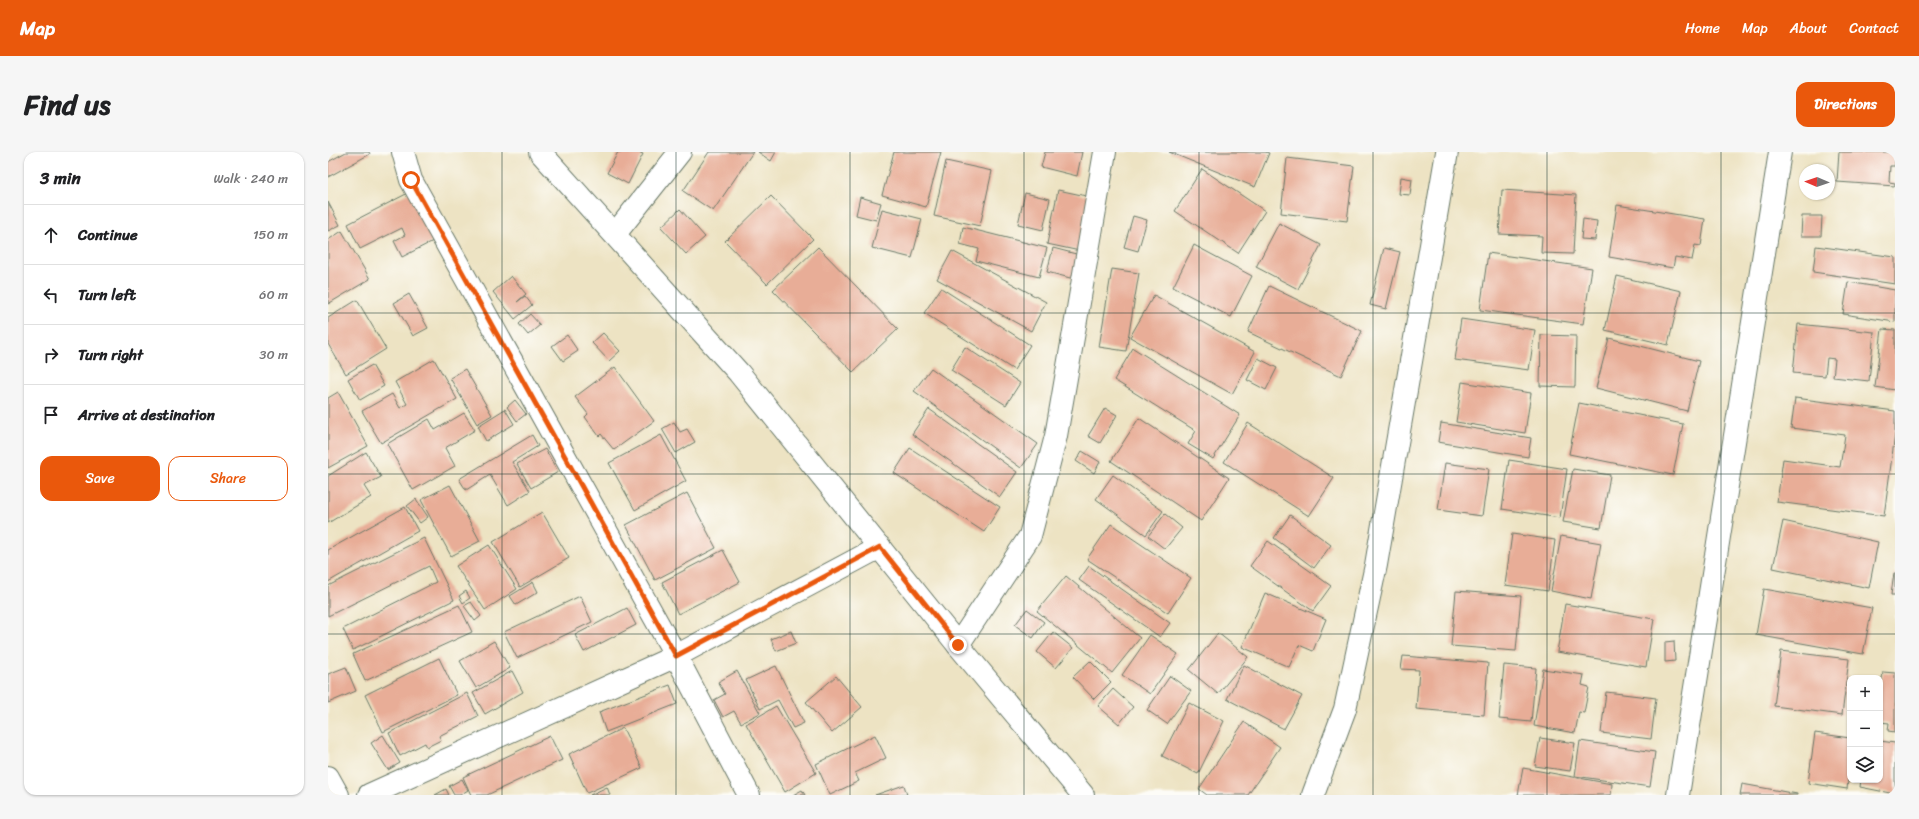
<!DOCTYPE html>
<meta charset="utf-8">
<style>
body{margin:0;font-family:Sriracha,sans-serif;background:#f6f6f6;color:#202124}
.controls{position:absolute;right:12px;bottom:12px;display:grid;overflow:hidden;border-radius:8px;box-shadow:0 1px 3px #0004}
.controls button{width:36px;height:36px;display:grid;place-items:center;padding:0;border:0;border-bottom:1px solid #e0e0e0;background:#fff;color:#202124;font:20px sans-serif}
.compass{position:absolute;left:1471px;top:12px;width:36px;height:36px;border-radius:50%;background:#fff;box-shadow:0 1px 3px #0004;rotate:272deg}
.stop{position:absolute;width:12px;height:12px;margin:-9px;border:3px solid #ea580c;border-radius:50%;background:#fff}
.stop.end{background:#ea580c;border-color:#fff;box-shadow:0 1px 4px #0008}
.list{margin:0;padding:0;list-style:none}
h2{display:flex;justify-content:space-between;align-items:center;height:52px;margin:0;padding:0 16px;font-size:17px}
h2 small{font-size:13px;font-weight:400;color:#757577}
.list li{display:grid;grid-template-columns:26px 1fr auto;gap:12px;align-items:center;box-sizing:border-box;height:60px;padding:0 16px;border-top:1px solid #e0e0e0}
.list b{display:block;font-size:15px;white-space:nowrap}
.list em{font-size:13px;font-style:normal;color:#757577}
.actions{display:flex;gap:8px;padding:12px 16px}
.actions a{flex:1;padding:9px 0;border:1px solid #ea580c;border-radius:12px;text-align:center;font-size:14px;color:#ea580c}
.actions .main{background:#ea580c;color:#fff}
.icon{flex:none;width:22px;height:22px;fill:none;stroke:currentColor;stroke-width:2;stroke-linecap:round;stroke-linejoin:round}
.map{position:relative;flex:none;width:1567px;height:643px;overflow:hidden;border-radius:12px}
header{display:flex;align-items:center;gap:24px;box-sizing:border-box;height:56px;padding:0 20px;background:#ea580c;color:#fff}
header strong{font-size:19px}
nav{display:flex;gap:22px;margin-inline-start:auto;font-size:14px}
.intro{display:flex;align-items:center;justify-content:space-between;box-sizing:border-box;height:96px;padding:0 24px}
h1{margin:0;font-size:28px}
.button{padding:10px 18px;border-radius:12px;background:#ea580c;color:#fff;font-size:14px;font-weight:700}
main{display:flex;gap:24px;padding:0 24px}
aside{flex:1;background:#fff;border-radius:12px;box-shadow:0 1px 3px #0004}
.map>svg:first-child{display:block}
.building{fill:#e8ad97}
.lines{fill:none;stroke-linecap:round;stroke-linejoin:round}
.minor-casing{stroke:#677766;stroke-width:24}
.minor{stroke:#fff;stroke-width:22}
.route{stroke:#ea580c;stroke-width:5}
.grid{fill:none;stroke:#1f3d34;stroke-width:1;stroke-opacity:0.55}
</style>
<header>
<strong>Map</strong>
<nav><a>Home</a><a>Map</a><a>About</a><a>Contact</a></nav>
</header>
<div class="intro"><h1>Find us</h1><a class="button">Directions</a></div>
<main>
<aside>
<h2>3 min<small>Walk · 240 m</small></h2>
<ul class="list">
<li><svg class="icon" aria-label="ahead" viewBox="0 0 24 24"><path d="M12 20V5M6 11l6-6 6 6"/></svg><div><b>Continue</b></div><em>150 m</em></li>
<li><svg class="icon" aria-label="left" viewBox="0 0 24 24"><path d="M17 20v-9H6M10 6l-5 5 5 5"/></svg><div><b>Turn left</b></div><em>60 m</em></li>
<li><svg class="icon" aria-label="right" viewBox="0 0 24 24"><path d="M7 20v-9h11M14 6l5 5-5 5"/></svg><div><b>Turn right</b></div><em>30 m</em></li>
<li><svg class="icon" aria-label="arrive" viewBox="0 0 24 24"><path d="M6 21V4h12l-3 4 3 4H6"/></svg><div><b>Arrive at destination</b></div></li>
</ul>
<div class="actions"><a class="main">Save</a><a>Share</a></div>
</aside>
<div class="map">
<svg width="1567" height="643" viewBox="0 0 1567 643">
<rect width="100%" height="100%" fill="#fdfcf7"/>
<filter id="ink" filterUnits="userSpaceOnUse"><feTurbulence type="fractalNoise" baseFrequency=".025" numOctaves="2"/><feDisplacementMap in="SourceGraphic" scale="8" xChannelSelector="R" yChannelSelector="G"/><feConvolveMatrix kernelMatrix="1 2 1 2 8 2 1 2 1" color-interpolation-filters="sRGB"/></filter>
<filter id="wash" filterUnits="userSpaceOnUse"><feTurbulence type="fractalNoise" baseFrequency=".012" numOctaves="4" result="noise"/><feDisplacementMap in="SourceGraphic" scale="16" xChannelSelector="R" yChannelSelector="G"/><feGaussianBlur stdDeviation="0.9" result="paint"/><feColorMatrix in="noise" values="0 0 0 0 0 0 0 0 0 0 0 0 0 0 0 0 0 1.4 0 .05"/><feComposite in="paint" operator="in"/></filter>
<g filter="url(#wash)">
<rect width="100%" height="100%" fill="#ede3c3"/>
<g id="blocks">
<g class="building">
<path d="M 18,0 L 41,0 L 42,2 L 0,25 L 0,10 Z"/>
<path d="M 290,0 L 310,0 L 315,2 L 300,32 L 279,21 Z"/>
<path d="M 381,0 L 425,0 L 385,59 L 355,39 Z"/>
<path d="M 430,0 L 448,0 L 443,9 Z"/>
<path d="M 566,0 L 613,0 L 598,55 L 554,43 Z"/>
<path d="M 717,0 L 754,0 L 749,24 L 713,15 Z"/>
<path d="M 841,0 L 937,0 L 941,1 L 927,35 Z"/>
<path d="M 1511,0 L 1567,0 L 1567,14 L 1562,14 L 1561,30 L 1567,31 L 1567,34 L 1509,30 Z"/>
<path d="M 959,6 L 1026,14 L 1019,69 L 953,61 Z"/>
<path d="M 618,9 L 664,19 L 652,74 L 606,64 Z"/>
<path d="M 874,17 L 937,59 L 910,101 L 847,59 Z"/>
<path d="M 1073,25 L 1084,27 L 1082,43 L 1071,42 Z"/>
<path d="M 730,38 L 763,45 L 752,99 L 719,92 Z"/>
<path d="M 1174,38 L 1248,43 L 1245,102 L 1213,101 L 1214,84 L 1171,82 Z"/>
<path d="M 82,40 L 107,88 L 74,105 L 66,89 L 77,83 L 74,76 L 32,97 L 20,72 Z"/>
<path d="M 697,41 L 722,47 L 715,78 L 690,72 Z"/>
<path d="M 443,44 L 485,87 L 439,132 L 397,89 Z"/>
<path d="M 532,45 L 553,51 L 548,68 L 528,63 Z"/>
<path d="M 0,50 L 12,73 L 0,79 Z"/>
<path d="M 1289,53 L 1377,67 L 1373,94 L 1367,93 L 1364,108 L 1347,105 L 1345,116 L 1281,105 Z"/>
<path d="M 352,57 L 377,85 L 358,102 L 333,75 Z"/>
<path d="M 554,57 L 594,67 L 584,106 L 544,96 Z"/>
<path d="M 805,64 L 819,68 L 810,99 L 796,95 Z"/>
<path d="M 1474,64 L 1494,64 L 1493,84 L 1473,84 Z"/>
<path d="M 1255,67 L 1269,69 L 1267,88 L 1253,87 Z"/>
<path d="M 951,71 L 993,93 L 970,137 L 928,115 Z"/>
<path d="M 635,75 L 719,96 L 711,125 L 648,109 L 651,97 L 632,92 Z"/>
<path d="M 14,79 L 42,127 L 0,152 L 0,88 Z"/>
<path d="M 866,93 L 924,124 L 903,165 L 845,135 Z"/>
<path d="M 1488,94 L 1567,105 L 1567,132 L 1485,120 Z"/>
<path d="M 490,95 L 570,177 L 525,220 L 445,138 Z"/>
<path d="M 725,96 L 752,103 L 746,127 L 719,120 Z"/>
<path d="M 1056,96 L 1072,100 L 1058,157 L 1042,153 Z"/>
<path d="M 624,99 L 718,150 L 703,179 L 609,127 Z"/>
<path d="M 1160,101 L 1264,116 L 1255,172 L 1152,158 Z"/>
<path d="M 784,117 L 811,121 L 798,199 L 771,195 Z"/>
<path d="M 183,124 L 198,142 L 189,150 L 197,144 L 204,153 L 187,167 L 165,140 Z"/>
<path d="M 1289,124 L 1353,139 L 1340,193 L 1277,178 Z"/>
<path d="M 1520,130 L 1567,138 L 1567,170 L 1515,162 Z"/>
<path d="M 941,134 L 1034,179 L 1013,224 L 920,180 Z"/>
<path d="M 613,136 L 702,193 L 686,218 L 596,161 Z"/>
<path d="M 81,142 L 100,176 L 85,184 L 66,151 Z"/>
<path d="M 826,143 L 927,200 L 904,242 L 802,185 Z"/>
<path d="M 29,148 L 58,197 L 18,222 L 0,192 L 0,166 Z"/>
<path d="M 202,162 L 212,173 L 200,183 L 191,172 Z"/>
<path d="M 1133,167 L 1207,178 L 1201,218 L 1127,208 Z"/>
<path d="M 1470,172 L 1546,180 L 1541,229 L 1505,225 L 1507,207 L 1499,206 L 1497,224 L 1465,221 Z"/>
<path d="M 1554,177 L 1567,178 L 1567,238 L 1547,235 Z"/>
<path d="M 275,181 L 292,199 L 281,209 L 264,191 Z"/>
<path d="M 239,183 L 250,199 L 235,209 L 224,194 Z"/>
<path d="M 1213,183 L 1248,184 L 1247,235 L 1212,234 Z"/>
<path d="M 1281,186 L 1371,209 L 1359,259 L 1268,236 Z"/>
<path d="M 637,195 L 692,231 L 678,253 L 623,218 Z"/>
<path d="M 805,196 L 912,263 L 885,307 L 860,292 L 868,279 L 786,228 Z"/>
<path d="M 930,206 L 949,216 L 938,238 L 919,228 Z"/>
<path d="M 106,207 L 129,247 L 53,291 L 34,259 L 64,242 L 72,256 L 79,252 L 67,230 Z"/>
<path d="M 44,213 L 56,234 L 32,248 L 20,227 Z"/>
<path d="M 287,215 L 326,269 L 286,298 L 273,282 L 271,284 L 257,265 L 260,262 L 247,245 Z"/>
<path d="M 603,216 L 710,292 L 693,316 L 586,239 Z"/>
<path d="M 137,217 L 164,263 L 149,272 L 122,226 Z"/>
<path d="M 1134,230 L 1203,241 L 1197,281 L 1128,270 Z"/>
<path d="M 10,240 L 40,294 L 0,316 L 0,246 Z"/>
<path d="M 1467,246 L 1567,259 L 1567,282 L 1556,364 L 1449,350 L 1455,307 L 1512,315 L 1517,283 L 1463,276 Z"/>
<path d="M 187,248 L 198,262 L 189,269 L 179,255 Z"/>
<path d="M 1251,251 L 1355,272 L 1345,323 L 1241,302 Z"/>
<path d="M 777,256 L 789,263 L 772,291 L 760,284 Z"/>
<path d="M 177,257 L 186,272 L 158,289 L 150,274 Z"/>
<path d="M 601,257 L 689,320 L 672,345 L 584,282 Z"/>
<path d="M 136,261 L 147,278 L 117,296 L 127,314 L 85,338 L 59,292 L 101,267 L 107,278 Z"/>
<path d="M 811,266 L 901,326 L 873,369 L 783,309 Z"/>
<path d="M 346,270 L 352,280 L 359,277 L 367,290 L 348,301 L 334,277 Z"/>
<path d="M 920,271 L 1006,326 L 981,364 L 896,310 Z"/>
<path d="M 1113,271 L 1203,286 L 1200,305 L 1110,290 Z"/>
<path d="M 204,283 L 210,294 L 184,310 L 202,339 L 180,353 L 162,323 L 138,338 L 131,327 Z"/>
<path d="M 333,283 L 358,329 L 307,358 L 281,311 Z"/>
<path d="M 582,296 L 672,355 L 656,380 L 566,321 Z"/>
<path d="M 217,297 L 230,320 L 203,336 L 189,312 Z"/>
<path d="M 754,299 L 772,310 L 766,321 L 748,309 Z"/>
<path d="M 38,300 L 53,325 L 36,334 L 43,345 L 0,371 L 0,324 Z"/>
<path d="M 1181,308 L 1239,317 L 1232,366 L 1174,357 Z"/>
<path d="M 1117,311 L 1161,317 L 1154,364 L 1110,358 Z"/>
<path d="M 1245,317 L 1282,323 L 1273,376 L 1235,370 Z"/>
<path d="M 785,323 L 835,359 L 818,383 L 768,347 Z"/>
<path d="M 122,333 L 152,389 L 123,404 L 93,348 Z"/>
<path d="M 359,341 L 388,396 L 327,428 L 298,373 Z"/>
<path d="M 88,347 L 100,365 L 92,371 L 79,354 Z"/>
<path d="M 77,355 L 90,379 L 0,430 L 0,398 Z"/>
<path d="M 214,360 L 241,406 L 192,435 L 165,390 Z"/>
<path d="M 837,362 L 854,376 L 837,397 L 820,384 Z"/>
<path d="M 962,363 L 1003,393 L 986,416 L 946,386 Z"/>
<path d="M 1455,369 L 1550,390 L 1541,436 L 1445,416 Z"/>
<path d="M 783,372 L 863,426 L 840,461 L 759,407 Z"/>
<path d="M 1184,382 L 1227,388 L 1220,439 L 1177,433 Z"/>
<path d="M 1233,384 L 1273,391 L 1263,447 L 1223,439 Z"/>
<path d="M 96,386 L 126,448 L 25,498 L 15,477 L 108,430 L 101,414 L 0,464 L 0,434 Z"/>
<path d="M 940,389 L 1003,434 L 985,459 L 922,414 Z"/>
<path d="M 161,393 L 189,437 L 157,458 L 128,414 Z"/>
<path d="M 395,398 L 412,430 L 350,462 L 334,430 Z"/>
<path d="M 761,414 L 842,471 L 832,485 L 751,428 Z"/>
<path d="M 1566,421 L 1567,421 L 1567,443 L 1563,443 Z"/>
<path d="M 738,424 L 812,486 L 784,521 L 709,459 Z"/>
<path d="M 205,430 L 210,440 L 188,453 L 182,444 Z"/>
<path d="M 1436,437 L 1544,456 L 1535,502 L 1428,483 Z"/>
<path d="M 138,439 L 142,446 L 135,451 L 131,444 Z"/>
<path d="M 1128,439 L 1193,444 L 1188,499 L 1123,494 Z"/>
<path d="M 937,441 L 998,467 L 985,499 L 971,493 L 961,515 L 914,495 Z"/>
<path d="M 252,444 L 264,470 L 189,506 L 176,480 Z"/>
<path d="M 143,450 L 153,464 L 147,469 L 136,454 Z"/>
<path d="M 1237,452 L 1326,467 L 1318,515 L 1229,500 Z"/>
<path d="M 131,453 L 144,480 L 37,529 L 25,502 Z"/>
<path d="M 299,456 L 308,473 L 256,500 L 247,483 Z"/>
<path d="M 699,457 L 716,470 L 705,486 L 687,473 Z"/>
<path d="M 463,479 L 468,491 L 448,499 L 443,487 Z"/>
<path d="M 725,480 L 745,496 L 728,516 L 709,500 Z"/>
<path d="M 890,481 L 920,505 L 890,542 L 861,518 Z"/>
<path d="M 822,483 L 850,502 L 822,542 L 794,523 Z"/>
<path d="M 166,489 L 182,516 L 148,536 L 132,509 Z"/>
<path d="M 1346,489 L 1347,509 L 1337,510 L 1337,490 Z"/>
<path d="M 1453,499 L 1521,507 L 1514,563 L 1446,554 Z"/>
<path d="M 1075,504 L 1160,511 L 1156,563 L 1088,557 L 1091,518 L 1073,517 Z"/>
<path d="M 111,506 L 129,543 L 55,580 L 37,543 Z"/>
<path d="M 762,509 L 783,530 L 766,547 L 745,525 Z"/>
<path d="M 916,513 L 974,544 L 956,577 L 899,547 Z"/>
<path d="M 1176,513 L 1208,516 L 1203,570 L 1171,567 Z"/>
<path d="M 448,514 L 476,571 L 465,576 L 450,548 L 432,557 L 418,528 Z"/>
<path d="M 18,515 L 28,539 L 0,551 L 0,522 Z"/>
<path d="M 1215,517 L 1256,523 L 1254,533 L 1261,535 L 1256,561 L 1251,560 L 1247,581 L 1206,574 Z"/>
<path d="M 184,519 L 195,540 L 157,562 L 145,541 Z"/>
<path d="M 409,519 L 432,561 L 413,571 L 406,559 L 395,565 L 386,548 L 397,542 L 390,530 Z"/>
<path d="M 1555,520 L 1567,521 L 1567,580 L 1560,579 L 1561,571 L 1552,570 L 1552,542 Z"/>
<path d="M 508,524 L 534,555 L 504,581 L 478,550 Z"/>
<path d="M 842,524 L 863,539 L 839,572 L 819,558 Z"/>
<path d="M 342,533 L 349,552 L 278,580 L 271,560 Z"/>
<path d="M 785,537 L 805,555 L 791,572 L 770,554 Z"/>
<path d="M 1278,540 L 1328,546 L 1323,587 L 1273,581 Z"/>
<path d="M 139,541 L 150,564 L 111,584 L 113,588 L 99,595 L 97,591 L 72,604 L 61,581 Z"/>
<path d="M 861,551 L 896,569 L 870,622 L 834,604 Z"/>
<path d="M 448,554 L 488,621 L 457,640 L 418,572 Z"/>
<path d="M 916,570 L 952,595 L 920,643 L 879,643 L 871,637 Z"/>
<path d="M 295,576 L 314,616 L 259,641 L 241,602 Z"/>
<path d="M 1487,581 L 1522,586 L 1522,613 L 1519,637 L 1480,631 Z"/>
<path d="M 55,583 L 72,611 L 60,618 L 43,591 Z"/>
<path d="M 547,583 L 558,606 L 527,621 L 531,629 L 502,643 L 488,612 Z"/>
<path d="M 222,584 L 234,608 L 159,643 L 143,643 L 135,625 Z"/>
<path d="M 1212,586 L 1247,591 L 1242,619 L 1207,614 Z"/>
<path d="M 1252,589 L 1327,600 L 1322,635 L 1247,624 Z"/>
<path d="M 1552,589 L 1567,591 L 1567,642 L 1532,635 L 1533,628 L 1552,628 Z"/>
<path d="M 1195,616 L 1284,632 L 1283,643 L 1190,643 Z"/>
<path d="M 134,627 L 140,638 L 132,643 L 126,643 L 121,634 Z"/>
<path d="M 1414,632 L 1469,642 L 1469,643 L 1412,643 Z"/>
<path d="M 576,633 L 579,643 L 547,643 Z"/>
<path d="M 279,635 L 282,643 L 262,643 Z"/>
<path d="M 118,637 L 121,643 L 107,643 Z"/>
<path d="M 474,638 L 477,643 L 465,643 Z"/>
</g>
</g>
</g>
<g filter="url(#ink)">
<use href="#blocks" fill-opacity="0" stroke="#677766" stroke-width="1"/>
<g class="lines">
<g class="minor-casing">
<g id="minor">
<path d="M 75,0 L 83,28 L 348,504 L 421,643"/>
<path d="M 212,0 L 411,221 L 630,493 L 755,643"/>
<path d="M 287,82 L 352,0"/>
<path d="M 630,493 L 702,384 L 728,284 L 777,0"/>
<path d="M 0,625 L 10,643"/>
<path d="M 41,643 L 348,504 L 552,395"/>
<path d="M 985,643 L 1017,557 L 1048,413 L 1119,0"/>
<path d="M 1350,643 L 1452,0"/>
</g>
</g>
<use href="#minor" class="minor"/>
</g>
</g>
<g class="lines" filter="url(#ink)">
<path class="route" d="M 83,28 L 348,504 L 552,395 L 630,493"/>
</g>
<path class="grid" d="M 174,0 L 174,643M 348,0 L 348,643M 522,0 L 522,643M 696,0 L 696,643M 871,0 L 871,643M 1045,0 L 1045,643M 1219,0 L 1219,643M 1393,0 L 1393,643M 0,161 L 1567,161M 0,322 L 1567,322M 0,482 L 1567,482"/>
</svg>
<div class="controls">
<button>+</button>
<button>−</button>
<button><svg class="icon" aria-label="layers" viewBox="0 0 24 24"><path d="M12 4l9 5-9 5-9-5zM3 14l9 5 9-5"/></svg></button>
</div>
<svg class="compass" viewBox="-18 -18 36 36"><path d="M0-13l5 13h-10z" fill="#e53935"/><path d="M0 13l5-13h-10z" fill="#757577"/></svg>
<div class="stop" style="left:83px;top:28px"></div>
<div class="stop end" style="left:630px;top:493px"></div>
</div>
</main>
